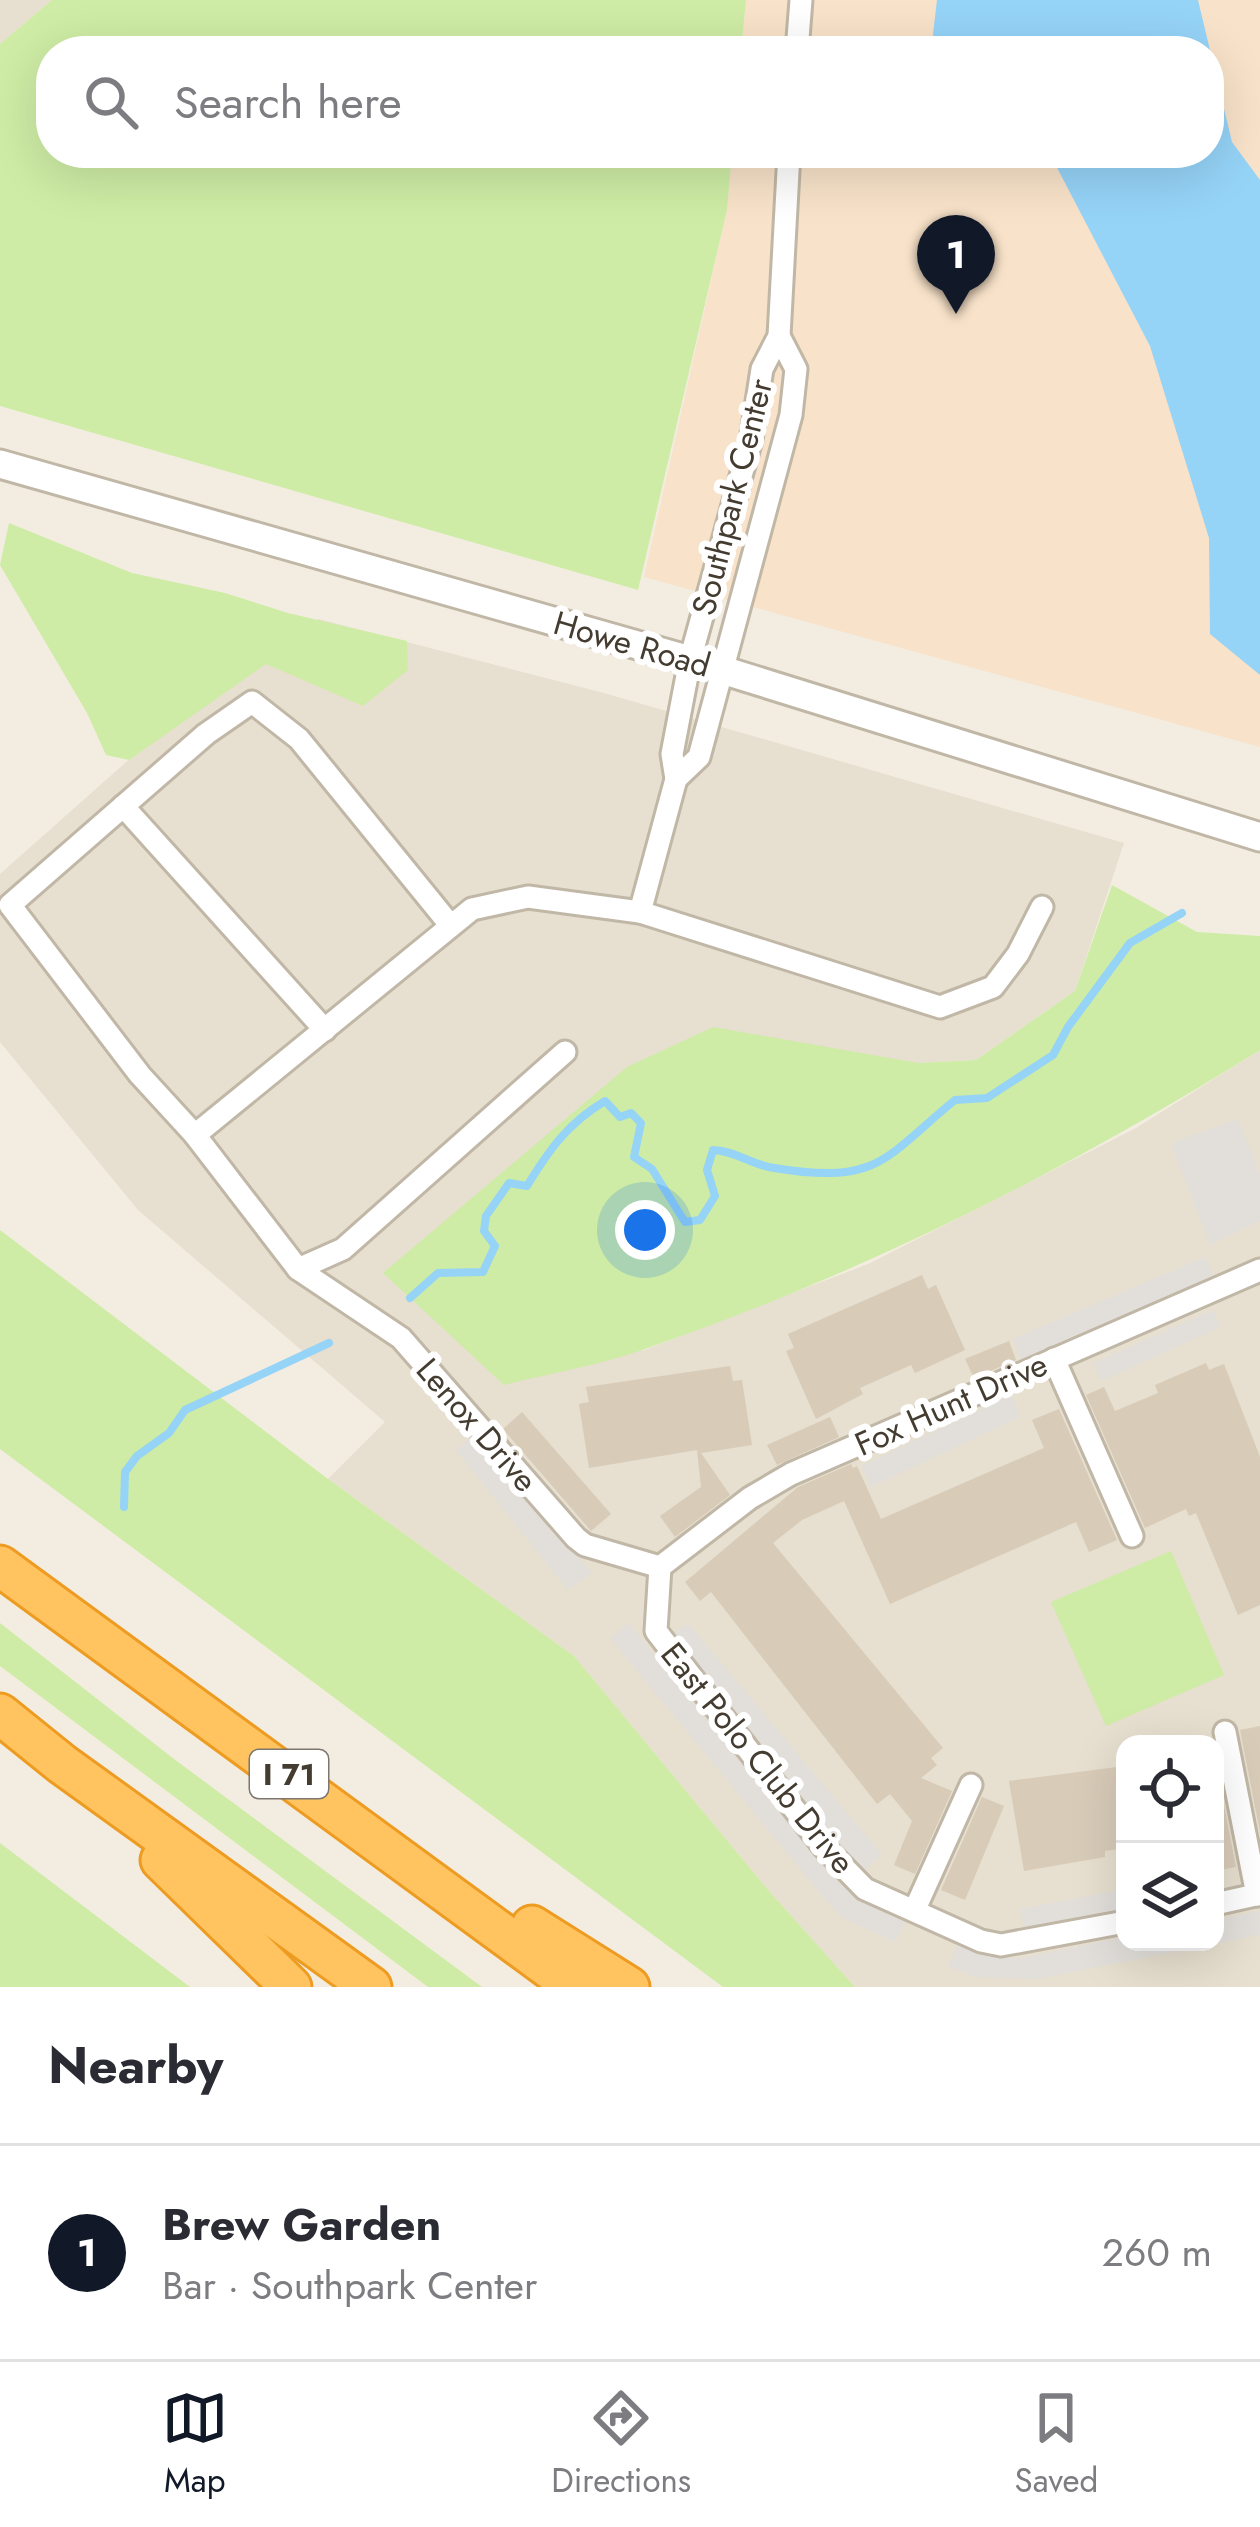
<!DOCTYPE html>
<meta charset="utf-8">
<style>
body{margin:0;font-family:Jost,sans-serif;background:#f7f7f7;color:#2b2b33}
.controls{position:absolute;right:36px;bottom:36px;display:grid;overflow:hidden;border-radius:24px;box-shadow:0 12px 48px #0002}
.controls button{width:108px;height:108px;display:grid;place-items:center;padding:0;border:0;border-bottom:3px solid #e1e1e2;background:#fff;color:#2b2b33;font:60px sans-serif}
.you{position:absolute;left:645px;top:1230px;width:42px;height:42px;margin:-30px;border:9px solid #fff;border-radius:50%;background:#1a73e8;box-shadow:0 0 0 18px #1a73e833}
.badge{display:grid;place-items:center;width:78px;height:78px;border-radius:50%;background:#111827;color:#fff;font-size:39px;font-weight:700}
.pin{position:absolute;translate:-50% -99px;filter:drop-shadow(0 3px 6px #0008)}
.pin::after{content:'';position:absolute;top:63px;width:42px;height:36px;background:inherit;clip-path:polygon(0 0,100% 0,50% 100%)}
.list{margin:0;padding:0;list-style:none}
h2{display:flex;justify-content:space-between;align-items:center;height:156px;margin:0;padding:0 48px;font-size:51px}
h2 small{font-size:39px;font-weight:400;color:#7c7c81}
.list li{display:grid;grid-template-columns:78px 1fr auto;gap:36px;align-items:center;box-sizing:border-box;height:216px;padding:0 48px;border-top:3px solid #e1e1e2}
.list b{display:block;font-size:45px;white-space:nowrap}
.list p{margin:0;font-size:39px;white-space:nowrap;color:#7c7c81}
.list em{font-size:39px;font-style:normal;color:#7c7c81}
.icon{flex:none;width:66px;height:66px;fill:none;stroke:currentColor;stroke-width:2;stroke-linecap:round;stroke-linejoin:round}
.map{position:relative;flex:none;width:1260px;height:1987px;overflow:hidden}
.search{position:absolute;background:#fff;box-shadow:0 12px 48px #0002;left:36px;right:36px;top:36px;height:132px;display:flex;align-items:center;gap:30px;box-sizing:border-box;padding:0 42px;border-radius:48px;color:#7c7c81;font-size:45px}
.sheet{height:372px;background:#fff}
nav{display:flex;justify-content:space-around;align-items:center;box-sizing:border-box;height:168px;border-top:3px solid #e1e1e2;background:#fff;font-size:33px;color:#7c7c81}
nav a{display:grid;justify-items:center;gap:6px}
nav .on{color:#111827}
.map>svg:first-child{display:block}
.residential{fill:#e7dfcf;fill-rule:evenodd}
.commercial{fill:#f8e2c9}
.green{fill:#ceeca5}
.parking{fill:#e2dfdb}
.water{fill:#95d3f7}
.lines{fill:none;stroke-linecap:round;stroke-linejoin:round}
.stream{stroke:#95d3f7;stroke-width:8}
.building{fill:#d8cbb8}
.minor-casing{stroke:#c1b7a6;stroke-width:27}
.tertiary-casing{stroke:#c1b7a6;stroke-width:33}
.motorway-casing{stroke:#ed9b21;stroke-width:45}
.minor{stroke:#fff;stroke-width:21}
.tertiary{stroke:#fff;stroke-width:27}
.motorway{stroke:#ffc460;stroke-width:39}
.labels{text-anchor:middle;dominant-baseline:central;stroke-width:12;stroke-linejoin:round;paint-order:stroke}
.shield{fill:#fff;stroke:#7c766f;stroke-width:3}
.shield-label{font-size:30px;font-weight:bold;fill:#443c31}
.street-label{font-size:33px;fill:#443c31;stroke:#fff}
</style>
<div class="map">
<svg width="1260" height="1987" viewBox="0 0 1260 1987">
<rect width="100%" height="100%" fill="#f3ede1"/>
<g class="residential">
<path d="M 0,0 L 52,0 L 0,44 Z"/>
<path d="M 318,619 L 604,693 L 1124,843 L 1075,991 L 976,1060 L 918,1063 L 642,1351 L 868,1264 L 1136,1128 L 1260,1050 L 1260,1987 L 855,1987 L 769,1891 L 574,1656 L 328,1479 L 385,1422 L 138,1210 L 0,1042 L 0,874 L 213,685 ZM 1125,1744 L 1215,1744 L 1215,1942 L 1125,1942 Z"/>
</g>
<path class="commercial" d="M 746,0 L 1260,0 L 1260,747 L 644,577 L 727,210 L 732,153 L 1209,153 L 1209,51 L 741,51 Z"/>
<g class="green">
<path d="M 52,0 L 746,0 L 741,51 L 51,51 L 51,153 L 732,153 L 727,210 L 638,590 L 0,406 L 0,44 Z"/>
<path d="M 9,523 L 132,573 L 225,593 L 288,613 L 407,641 L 408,670 L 363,706 L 266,664 L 129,760 L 106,755 L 87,713 L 0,565 Z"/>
<path d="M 1112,885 L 1197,932 L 1260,936 L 1260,1050 C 1066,1171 862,1274 645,1349 C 600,1365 551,1373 504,1385 L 383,1273 L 627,1067 L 713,1027 L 918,1063 L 976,1060 L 1075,991 Z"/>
<path d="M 0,1230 L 328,1479 L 574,1656 L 769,1891 L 855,1987 L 723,1987 L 0,1449 Z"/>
<path d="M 1171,1551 L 1224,1675 L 1106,1726 L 1051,1602 Z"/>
<path d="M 0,1623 L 174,1759 L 482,1987 L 428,1987 L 0,1666 Z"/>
<path d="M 0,1843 L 190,1987 L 0,1987 Z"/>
</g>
<g class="parking">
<path d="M 1238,1119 L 1260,1175 L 1260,1221 L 1210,1245 L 1171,1143 Z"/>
<path d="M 1205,1257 L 1214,1277 L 1021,1360 L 1013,1339 Z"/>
<path d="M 1213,1310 L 1221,1327 L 1101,1381 L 1093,1363 Z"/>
<path d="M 1012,1395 L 1020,1417 L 871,1487 L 861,1466 Z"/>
<path d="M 476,1434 L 592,1573 L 568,1590 L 456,1450 Z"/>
<path d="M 629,1623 L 842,1886 L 860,1901 L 907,1920 L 895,1942 L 843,1918 L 825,1899 L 610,1638 Z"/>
<path d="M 688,1623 L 882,1855 L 863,1871 L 670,1636 Z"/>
<path d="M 1125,1889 L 1125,1909 L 1024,1929 L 1020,1909 Z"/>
<path d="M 1260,1911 L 1260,1935 L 1037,1979 L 973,1977 L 949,1967 L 957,1945 L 1016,1959 L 1125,1937 L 1125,1942 L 1215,1942 L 1215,1920 Z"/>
</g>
<path class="water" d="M 937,0 L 1198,0 L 1232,142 L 1260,180 L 1260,675 L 1210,634 L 1209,538 L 1150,346 L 1052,158 L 1038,153 L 1209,153 L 1209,51 L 931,51 Z"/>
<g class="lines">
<g class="stream">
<path d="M 410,1298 L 438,1273 L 483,1272 L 495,1246 L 484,1231 L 486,1216 L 509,1183 L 527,1186 C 549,1150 568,1123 605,1101 L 620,1117 L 631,1113 L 641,1123 L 634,1157 L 652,1169 L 685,1222 L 700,1220 L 715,1196 L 707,1170 L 713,1150 C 736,1151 752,1165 774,1168 C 879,1185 883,1159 955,1100 L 987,1098 L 1053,1055 L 1068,1027 L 1130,943 L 1182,913"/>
<path d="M 124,1507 L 125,1472 L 137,1456 L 169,1433 L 185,1410 L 329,1343"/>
</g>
</g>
<g class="building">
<path d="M 922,1275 L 928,1289 L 936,1285 L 965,1350 L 915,1373 L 911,1365 L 860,1388 L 863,1394 L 816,1419 L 786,1351 L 794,1348 L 788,1334 Z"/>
<path d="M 1009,1341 L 1016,1360 L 974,1378 L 965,1359 Z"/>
<path d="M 1206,1363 L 1209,1370 L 1224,1364 L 1260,1457 L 1260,1605 L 1238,1615 L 1196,1513 L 1189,1516 L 1186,1509 L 1145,1528 L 1086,1395 L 1104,1387 L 1115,1411 L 1158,1393 L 1155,1385 Z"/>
<path d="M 730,1366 L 733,1381 L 742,1380 L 752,1445 L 701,1453 L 730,1495 L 675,1537 L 660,1516 L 701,1487 L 697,1450 L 589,1468 L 579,1404 L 589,1402 L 586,1387 Z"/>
<path d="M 1059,1409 L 1117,1540 L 1089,1552 L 1076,1522 L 890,1604 L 844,1501 L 802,1520 L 773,1543 L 943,1748 L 931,1758 L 937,1765 L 921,1778 L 952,1791 L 915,1874 L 894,1865 L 912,1821 L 890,1794 L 877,1804 L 711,1592 L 700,1601 L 685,1582 L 798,1487 L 851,1464 L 853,1468 L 857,1466 L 881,1519 L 1044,1448 L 1032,1420 Z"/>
<path d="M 522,1412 L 611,1514 L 591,1531 L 503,1429 Z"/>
<path d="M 830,1417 L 839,1437 L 777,1465 L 767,1445 Z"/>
<path d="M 1260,1726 L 1260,1832 L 1240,1730 Z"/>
<path d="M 1215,1759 L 1236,1867 L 1215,1871 Z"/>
<path d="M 1125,1766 L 1125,1848 L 1105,1851 L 1105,1857 L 1024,1871 L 1009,1781 Z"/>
<path d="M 982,1797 L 1004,1806 L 965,1900 L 941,1890 Z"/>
</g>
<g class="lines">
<g class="minor-casing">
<g id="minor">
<path d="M 797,51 L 801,0"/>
<path d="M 789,153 L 779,336 L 762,369 L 751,440 L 690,660 L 672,754 L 676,779 L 640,912 L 940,1007 L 993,987 L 1018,954 L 1042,907"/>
<path d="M 676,779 L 699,757 L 791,415 L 796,369 L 779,336"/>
<path d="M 123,806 L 325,1030"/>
<path d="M 451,926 L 299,739 L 252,702 L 206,734 L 10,905 L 140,1075 L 195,1135 L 472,909 L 528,897 L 640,912"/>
<path d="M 195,1135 L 298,1269 L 343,1249 L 565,1052"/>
<path d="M 298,1269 L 401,1338 L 576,1538 L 585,1545 L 660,1567"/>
<path d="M 1054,1359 L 1132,1536"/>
<path d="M 660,1567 L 750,1498 L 791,1474 L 1260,1270"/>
<path d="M 660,1567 L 656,1631 L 823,1846 L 865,1889 L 981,1941 L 1001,1945 L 1125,1922"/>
<path d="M 1225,1732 L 1257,1895"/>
<path d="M 1215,1904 L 1260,1894"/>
<path d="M 915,1909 L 971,1785"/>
</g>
</g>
<g class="tertiary-casing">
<path id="tertiary" d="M 0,464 L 690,660 L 1260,837"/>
</g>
<g class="motorway-casing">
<g id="motorway">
<path d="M 0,1566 L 575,1987"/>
<path d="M 0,1714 L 62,1764 L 371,1987"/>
<path d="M 161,1860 L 291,1987"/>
<path d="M 532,1926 L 629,1987"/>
</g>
</g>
<use href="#minor" class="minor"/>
<use href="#tertiary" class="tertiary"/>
<use href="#motorway" class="motorway"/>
</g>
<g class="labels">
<rect class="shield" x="250" y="1750" width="78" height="48" rx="9"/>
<g class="shield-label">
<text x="289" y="1774">I 71</text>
</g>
<g class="street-label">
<text transform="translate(732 497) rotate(-76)">Southpark Center</text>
<text transform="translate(632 644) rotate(16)">Howe Road</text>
<text transform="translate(951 1404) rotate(-24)">Fox Hunt Drive</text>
<text transform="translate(477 1425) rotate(49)">Lenox Drive</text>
<text transform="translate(758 1758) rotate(51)">East Polo Club Drive</text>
</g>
</g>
</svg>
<div class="controls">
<button><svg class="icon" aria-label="locate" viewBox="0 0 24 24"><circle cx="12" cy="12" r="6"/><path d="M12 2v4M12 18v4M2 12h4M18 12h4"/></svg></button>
<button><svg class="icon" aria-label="layers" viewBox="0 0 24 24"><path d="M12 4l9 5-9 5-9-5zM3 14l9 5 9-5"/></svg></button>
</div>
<div class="you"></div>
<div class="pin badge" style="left:956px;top:314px">1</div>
<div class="search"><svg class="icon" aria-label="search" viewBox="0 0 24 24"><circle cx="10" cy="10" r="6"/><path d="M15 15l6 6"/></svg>Search here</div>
</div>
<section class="sheet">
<h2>Nearby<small></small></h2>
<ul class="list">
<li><span class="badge">1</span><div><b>Brew Garden</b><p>Bar · Southpark Center</p></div><em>260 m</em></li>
</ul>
</section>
<nav>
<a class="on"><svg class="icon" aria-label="map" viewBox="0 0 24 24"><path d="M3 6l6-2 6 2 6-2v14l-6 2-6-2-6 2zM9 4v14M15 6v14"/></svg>Map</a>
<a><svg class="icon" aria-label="directions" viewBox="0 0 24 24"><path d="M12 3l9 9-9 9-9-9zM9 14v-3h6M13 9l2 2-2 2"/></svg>Directions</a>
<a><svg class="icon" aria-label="saved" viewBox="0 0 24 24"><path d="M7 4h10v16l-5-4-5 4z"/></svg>Saved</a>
</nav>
